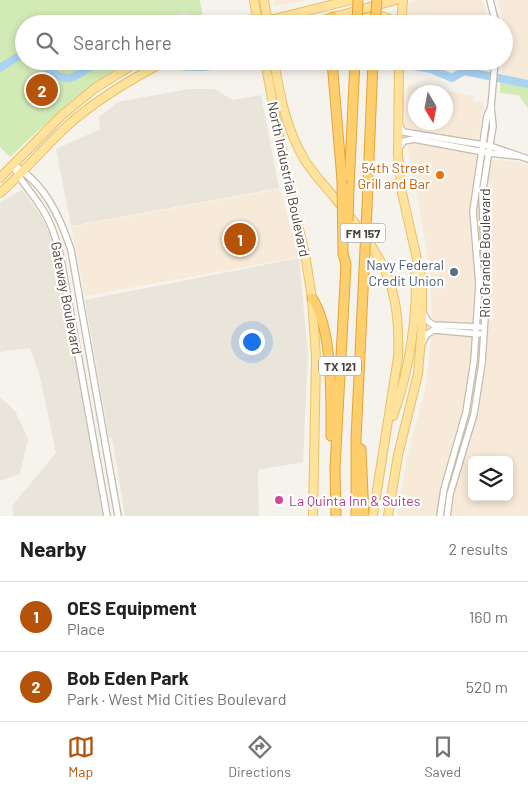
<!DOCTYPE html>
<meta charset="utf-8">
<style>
body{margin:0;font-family:Barlow,sans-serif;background:#f6f6f6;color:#202124}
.controls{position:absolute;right:15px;bottom:15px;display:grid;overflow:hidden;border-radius:8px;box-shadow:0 2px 8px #0003}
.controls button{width:45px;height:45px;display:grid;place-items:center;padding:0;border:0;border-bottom:1px solid #e0e0e0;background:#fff;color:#202124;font:25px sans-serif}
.compass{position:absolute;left:408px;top:85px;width:45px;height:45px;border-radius:50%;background:#fff;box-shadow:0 2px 8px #0003;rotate:170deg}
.you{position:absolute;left:251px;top:341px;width:18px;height:18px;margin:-12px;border:4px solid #fff;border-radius:50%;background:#1a73e8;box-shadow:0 0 0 8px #1a73e833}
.badge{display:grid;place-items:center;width:32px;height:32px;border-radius:50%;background:#b45309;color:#fff;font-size:16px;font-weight:700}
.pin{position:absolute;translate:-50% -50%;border:2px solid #fff;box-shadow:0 1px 5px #0006}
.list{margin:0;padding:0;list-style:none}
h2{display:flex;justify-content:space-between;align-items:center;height:65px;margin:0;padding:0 20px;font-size:21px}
h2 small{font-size:16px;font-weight:400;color:#757577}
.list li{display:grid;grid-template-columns:32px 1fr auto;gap:15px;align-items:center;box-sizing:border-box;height:70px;padding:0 20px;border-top:1px solid #e0e0e0}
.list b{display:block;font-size:19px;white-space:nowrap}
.list p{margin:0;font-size:16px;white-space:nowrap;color:#757577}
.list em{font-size:16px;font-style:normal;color:#757577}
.icon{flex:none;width:28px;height:28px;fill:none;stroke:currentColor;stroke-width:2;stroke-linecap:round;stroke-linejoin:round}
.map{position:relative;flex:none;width:528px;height:516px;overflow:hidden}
.search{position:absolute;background:#fff;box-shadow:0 2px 8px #0003;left:15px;right:15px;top:15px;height:55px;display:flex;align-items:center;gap:12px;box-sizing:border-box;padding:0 18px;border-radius:28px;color:#757577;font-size:19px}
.sheet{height:205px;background:#fff}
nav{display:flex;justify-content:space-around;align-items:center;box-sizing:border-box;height:70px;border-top:1px solid #e0e0e0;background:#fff;font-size:14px;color:#757577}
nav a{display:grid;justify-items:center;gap:2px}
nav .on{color:#b45309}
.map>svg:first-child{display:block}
.residential{fill:#eae5da}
.commercial{fill:#f7ead8;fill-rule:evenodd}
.green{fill:#d2eab5}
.parking{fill:#e5e3e0}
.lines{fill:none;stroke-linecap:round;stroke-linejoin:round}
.stream{stroke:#a9d4f2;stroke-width:1}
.river{stroke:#a9d4f2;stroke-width:8}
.minor-casing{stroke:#c2bbae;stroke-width:8}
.major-casing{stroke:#e6c16a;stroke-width:10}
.highway-casing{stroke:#e0a43c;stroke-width:11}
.minor{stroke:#fff;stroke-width:5.5}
.major{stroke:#ffe39c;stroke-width:8}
.highway{stroke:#ffcf6e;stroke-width:9}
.highway-bridge-casing{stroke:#e0a43c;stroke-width:11;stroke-linecap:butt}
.highway-bridge{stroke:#ffcf6e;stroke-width:9}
.food-dot{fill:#e8710a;stroke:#fff;stroke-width:2}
.service-dot{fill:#5c6f8a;stroke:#fff;stroke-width:2}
.hotel-dot{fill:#d1479c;stroke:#fff;stroke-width:2}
.labels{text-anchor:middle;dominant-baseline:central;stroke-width:4.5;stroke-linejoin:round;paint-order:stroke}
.shield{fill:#fff;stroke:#817c74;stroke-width:1}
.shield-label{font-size:12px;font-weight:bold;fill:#4b4439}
.food-label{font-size:14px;fill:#c56008;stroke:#fff;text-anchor:end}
.street-label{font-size:14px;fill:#4b4439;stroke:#fff}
.service-label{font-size:14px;fill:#4e5e75;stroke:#fff;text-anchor:end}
.hotel-label{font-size:14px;fill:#b23c85;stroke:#fff;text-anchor:start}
</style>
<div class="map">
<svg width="528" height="516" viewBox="0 0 528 516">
<rect width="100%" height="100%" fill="#f6f3ec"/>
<g class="residential">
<path d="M 189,89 L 214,89 L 233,100 L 261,95 L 279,188 L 71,226 L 56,149 L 100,129 L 99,117 L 118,102 Z"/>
<path d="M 22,190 L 41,215 L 52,239 L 58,263 L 103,516 L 13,516 L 12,506 L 56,453 L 40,377 L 30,348 L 0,352 L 0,202 Z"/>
<path d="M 299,258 L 308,354 L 303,462 L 258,470 L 259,516 L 125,516 L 112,438 L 109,438 L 85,300 Z"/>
<path d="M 0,397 L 15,411 L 28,439 L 20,474 L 0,481 Z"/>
</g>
<g class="commercial">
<path d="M 274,0 L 309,0 L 275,6 Z"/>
<path d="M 417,0 L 482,0 L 488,24 L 406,24 L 407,4 Z"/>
<path d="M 498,0 L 528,0 L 528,82 L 502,74 L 504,61 L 504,24 Z"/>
<path d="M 408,85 L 474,96 L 474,101 L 484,102 L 476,158 L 518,162 L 528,166 L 528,516 L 397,516 L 406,461 L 424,394 L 429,360 L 432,312 L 430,276 L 425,240 L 404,126 ZM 416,92 L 446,92 L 446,122 L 416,122 ZM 472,460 L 509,460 L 509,497 L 472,497 Z"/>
<path d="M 280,189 L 299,257 L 85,296 L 71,227 Z"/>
</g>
<g class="green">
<path d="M 0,0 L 200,0 L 204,24 L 24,24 L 24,61 L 129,61 C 84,87 48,121 10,157 L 0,147 Z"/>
<path d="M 500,81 L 528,88 L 528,108 L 518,95 L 500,93 Z"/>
</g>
<g class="parking">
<path d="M 183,12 L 191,14 L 198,24 L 190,24 L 184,20 L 169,24 L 146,24 Z"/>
<path d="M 51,61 L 83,61 L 60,71 Z"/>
</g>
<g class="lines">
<path class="stream" d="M 232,61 L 232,64"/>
<g class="river">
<path d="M 37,61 C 77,93 67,73 106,61"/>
<path d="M 152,61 C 189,70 208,68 245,61"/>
<path d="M 383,61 L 431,69 L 452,78 L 464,71 L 528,84"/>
<path d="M 0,68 L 17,57 L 24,56"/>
</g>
<g class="minor-casing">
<g id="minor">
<path d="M 490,0 L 496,24"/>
<path d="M 399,124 L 403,132 L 490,146 L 528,159"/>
<path d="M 399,148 L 404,141 L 414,139 L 489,153 L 517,156"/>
<path d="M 13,165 C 45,183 60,217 71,250 L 118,516"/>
<path d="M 13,165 C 19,180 30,190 39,204 C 50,219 55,236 60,254 L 107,516"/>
<path d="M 423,313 L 428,321 L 433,325 L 480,327"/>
<path d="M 422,343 L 427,334 L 434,330 L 479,334"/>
<path d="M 440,516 L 444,489 L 466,412 L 474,361 L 479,284 L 473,211 L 487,116 L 491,107 L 495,61"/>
<path d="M 447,516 L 450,494 L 474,414 L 482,363 L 486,301 L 482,195 L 493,126 L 491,107"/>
</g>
</g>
<g class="major-casing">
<g id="major">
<path d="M 254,0 L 258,24"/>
<path d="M 264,0 L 268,24"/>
<path d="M 254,24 L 351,0"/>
<path d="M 308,24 L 396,0"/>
<path d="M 346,24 C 361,20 383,8 395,24"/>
<path d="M 401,24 L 403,0"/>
<path d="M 265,61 L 289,189 L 305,254 L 312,298 L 316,357 L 313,516"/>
<path d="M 274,61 C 280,96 286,128 304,159 C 312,172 324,185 334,197 C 381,255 401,280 398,357 L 373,516"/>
<path d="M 0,178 L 61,116 L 95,88 L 139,61"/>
<path d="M 0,193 C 24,172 44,147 67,126 C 97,99 131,79 166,61"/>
<path d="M 393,416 C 409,372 419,312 415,265"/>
<path d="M 388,516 L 398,455 L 418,374 L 422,326 L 422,281 L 402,193 L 398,155 L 399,61"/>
</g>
</g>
<g class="highway-casing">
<g id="highway">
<path d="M 333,24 L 333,17"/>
<path d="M 332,61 L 342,180"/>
<path d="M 349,188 L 355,61"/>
<path d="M 367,208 L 373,61"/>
<path d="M 312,298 C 333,329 331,398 331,436"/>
<path d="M 361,449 L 364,516"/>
<path d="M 336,516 L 335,468 L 346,264"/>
<path d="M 356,516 L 356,439 L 364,270"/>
</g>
</g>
<use href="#minor" class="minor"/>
<use href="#major" class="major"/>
<use href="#highway" class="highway"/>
<g class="highway-bridge-casing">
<g id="highway-bridge">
<path d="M 357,24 L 358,0"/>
<path d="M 375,24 L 377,0"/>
<path d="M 342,180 L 343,254 L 346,264"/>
<path d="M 348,221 L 349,188"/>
<path d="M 364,270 L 367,208"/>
</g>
</g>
<use href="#highway-bridge" class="highway-bridge"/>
</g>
<circle class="food-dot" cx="440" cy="175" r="5"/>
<circle class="service-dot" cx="454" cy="272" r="5"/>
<circle class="hotel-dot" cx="279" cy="500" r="5"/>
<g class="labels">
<g class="shield">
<rect x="340.5" y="223.5" width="45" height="19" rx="4"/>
<rect x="319" y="356.5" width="42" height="19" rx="4"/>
</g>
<g class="shield-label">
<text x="363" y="233">FM 157</text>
<text x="340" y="366">TX 121</text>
</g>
<g class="food-label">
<text x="430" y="167">54th Street<tspan x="430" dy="16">Grill and Bar</tspan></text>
</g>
<g class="street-label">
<text transform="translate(289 179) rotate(78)">North Industrial Boulevard</text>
<text transform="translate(484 253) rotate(-90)">Rio Grande Boulevard</text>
<text transform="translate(67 298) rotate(79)">Gateway Boulevard</text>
</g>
<g class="service-label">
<text x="444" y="264">Navy Federal<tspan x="444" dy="16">Credit Union</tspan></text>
</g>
<g class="hotel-label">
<text x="289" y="500">La Quinta Inn &amp; Suites</text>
</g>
</g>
</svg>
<div class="controls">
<button><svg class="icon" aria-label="layers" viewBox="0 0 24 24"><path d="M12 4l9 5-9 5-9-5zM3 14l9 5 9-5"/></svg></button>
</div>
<svg class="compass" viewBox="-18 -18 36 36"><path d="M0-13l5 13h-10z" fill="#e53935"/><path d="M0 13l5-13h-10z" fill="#757577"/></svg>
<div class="you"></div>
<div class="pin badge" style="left:240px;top:239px">1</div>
<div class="pin badge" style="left:42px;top:90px">2</div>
<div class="search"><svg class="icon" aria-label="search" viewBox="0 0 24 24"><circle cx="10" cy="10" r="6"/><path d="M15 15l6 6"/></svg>Search here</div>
</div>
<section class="sheet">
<h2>Nearby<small>2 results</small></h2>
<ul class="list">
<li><span class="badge">1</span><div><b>OES Equipment</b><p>Place</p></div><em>160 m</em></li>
<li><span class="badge">2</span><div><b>Bob Eden Park</b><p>Park · West Mid Cities Boulevard</p></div><em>520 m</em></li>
</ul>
</section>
<nav>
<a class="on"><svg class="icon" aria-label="map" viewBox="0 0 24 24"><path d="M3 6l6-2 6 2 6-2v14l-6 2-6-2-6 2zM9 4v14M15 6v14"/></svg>Map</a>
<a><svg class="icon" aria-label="directions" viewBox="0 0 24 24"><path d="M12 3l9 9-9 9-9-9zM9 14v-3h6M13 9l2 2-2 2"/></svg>Directions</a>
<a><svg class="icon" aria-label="saved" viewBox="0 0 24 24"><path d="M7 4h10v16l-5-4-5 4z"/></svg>Saved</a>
</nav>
